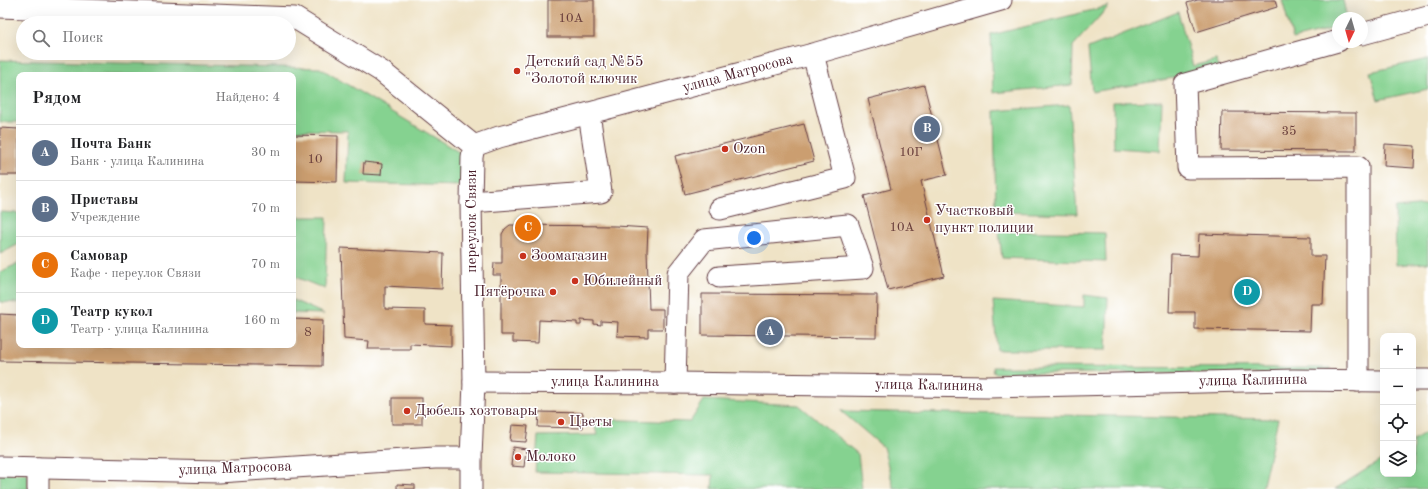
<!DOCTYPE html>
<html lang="ru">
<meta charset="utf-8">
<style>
body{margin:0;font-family:"Old Standard TT",serif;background:#f6f6f6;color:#202124}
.controls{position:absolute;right:12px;bottom:12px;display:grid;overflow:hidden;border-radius:8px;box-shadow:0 4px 16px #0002}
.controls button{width:36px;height:36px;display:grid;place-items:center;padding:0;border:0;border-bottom:1px solid #e0e0e0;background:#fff;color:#202124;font:20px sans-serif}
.compass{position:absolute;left:1332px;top:12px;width:36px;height:36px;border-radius:50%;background:#fff;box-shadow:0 4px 16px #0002;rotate:185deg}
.you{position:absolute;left:754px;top:238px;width:14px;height:14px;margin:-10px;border:3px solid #fff;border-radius:50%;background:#1a73e8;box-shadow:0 0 0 6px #1a73e833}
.badge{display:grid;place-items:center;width:26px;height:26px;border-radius:50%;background:#c8321e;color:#fff;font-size:13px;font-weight:700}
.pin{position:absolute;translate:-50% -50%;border:2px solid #fff;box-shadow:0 1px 4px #0006}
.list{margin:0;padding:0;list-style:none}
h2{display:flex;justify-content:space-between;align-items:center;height:52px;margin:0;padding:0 16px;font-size:17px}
h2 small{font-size:13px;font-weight:400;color:#757577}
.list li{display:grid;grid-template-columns:26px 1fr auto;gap:12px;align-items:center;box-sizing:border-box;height:56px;padding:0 16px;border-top:1px solid #e0e0e0}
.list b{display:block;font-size:15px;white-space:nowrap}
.list p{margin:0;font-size:13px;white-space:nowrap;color:#757577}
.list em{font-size:13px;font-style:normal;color:#757577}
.icon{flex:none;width:22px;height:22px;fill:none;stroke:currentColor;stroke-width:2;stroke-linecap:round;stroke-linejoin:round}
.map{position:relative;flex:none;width:1428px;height:489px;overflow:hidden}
.search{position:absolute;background:#fff;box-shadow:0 4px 16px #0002;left:16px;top:16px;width:280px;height:44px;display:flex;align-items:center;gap:10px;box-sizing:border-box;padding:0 14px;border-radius:22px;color:#757577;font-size:15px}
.panel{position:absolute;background:#fff;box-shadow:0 4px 16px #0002;left:16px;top:72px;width:280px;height:276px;border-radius:8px}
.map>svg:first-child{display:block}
.green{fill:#85d290;stroke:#68785e}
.building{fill:#cb9e6f}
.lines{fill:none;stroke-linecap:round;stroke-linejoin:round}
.minor-casing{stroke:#633c42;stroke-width:23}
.minor{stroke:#fff;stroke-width:21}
.poi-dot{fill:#c8321e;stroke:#fff;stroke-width:1.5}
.labels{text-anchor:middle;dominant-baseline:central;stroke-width:3;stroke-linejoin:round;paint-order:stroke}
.number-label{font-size:13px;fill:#6a3f3c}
.poi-label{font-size:15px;fill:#4a1f2b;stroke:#fff;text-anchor:start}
.street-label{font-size:15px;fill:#4a1f2b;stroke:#fff}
</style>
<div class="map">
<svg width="1428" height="489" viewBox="0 0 1428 489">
<rect width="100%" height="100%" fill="#fff"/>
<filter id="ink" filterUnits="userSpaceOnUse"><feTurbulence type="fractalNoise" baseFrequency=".025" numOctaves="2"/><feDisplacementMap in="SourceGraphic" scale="8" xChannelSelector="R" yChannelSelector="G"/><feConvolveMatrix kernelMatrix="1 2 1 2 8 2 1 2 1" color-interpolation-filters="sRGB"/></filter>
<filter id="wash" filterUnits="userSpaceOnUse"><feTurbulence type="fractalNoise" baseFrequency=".012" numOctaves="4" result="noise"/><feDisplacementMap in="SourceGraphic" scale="16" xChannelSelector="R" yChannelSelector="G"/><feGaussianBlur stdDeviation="0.9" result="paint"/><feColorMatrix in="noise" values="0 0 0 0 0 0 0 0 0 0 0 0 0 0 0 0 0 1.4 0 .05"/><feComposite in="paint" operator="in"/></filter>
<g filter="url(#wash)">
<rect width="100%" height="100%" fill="#efe3c6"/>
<g class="green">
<path d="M 1282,0 L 1343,0 L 1347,18 L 1338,18 L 1338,27 L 1293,39 Z"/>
<path d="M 1109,6 L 1073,46 L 1072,85 L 993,93 L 991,35 Z"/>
<path d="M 1178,12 L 1193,66 L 1216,60 L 1220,70 L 1092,92 L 1088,48 Z"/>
<path d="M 1428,59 L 1428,89 L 1378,100 L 1370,72 Z"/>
<path d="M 0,60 L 320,68 L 462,154 L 461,186 L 346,183 L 348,131 L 293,130 L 293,75 L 19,75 L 19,122 L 0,122 Z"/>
<path d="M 1162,101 L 1160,151 L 1114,148 L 1113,102 Z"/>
<path d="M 1069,105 L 1077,214 L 996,212 L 994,111 Z"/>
<path d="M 1428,205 L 1428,263 L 1396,265 L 1395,208 Z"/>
<path d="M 0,212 L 19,213 L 19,244 L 0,254 Z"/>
<path d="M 293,217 L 327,217 L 325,289 L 293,276 Z"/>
<path d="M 999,231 L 1105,233 L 1106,262 L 1002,258 Z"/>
<path d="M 19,263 L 19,303 L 0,302 L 0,272 Z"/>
<path d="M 1084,295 L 1108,298 L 1106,350 L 997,350 L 993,301 L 1084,307 Z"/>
<path d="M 293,300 L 324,314 L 293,313 Z"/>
<path d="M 993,367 L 1331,368 L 1330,374 L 994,373 Z"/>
<path d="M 704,400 L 799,405 L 858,454 L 862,489 L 712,489 L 713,475 L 535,472 L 538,436 L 597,435 L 593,419 L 690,422 Z"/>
<path d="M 841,411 L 1278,419 L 1262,489 L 894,489 L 883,447 Z"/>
<path d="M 1428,431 L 1428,489 L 1335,489 L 1383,459 L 1383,474 L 1413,474 L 1413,440 Z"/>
<path d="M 0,473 L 28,474 L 28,489 L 0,489 Z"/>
</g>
<g id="blocks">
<g class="building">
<rect x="548" y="0" width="46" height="37"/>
<path d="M 1198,0 L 1275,0 L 1277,7 L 1196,32 L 1187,3 Z"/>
<path d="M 924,85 L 947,175 L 921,181 L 944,276 L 888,290 L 864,196 L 891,189 L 868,99 Z"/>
<path d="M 1222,112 L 1356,113 L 1356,151 L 1221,150 Z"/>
<path d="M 804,124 L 814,161 L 685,194 L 675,156 Z"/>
<path d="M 0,128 L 19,129 L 19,175 L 0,175 Z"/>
<path d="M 293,135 L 338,136 L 337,182 L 293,181 Z"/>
<path d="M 1385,144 L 1415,146 L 1414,168 L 1384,166 Z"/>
<path d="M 364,162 L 382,164 L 381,175 L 363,174 Z"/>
<path d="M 510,225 L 616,226 L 648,228 L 647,251 L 649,309 L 663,309 L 663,329 L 648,329 L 648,337 L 617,336 L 618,322 L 601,321 L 601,325 L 594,324 L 594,321 L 581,320 L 581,325 L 577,325 L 577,322 L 539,320 L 538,343 L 513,342 L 513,335 L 501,335 L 501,275 L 493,275 L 494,263 L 502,263 L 502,234 L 505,229 Z"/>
<path d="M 1199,234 L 1311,237 L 1311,256 L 1325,256 L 1323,304 L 1311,304 L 1310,331 L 1195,329 L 1195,312 L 1169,312 L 1171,255 L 1198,256 Z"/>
<path d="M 341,248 L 443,253 L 442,289 L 385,286 L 385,309 L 425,310 L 425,324 L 451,325 L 451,346 L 410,344 L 410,349 L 368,349 L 369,341 L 344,339 Z"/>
<path d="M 702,294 L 877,295 L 876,337 L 702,335 Z"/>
<path d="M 0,314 L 19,315 L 19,345 L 293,345 L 293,319 L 323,320 L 322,366 L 0,361 Z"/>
<rect x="392" y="398" width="30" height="26"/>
<path d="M 539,412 L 583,413 L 583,428 L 538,427 Z"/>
<path d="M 512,425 L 528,426 L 526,442 L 510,441 Z"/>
<path d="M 513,447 L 526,449 L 524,467 L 511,466 Z"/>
<path d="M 397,484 L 415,485 L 415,489 L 397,489 Z"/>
</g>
</g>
</g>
<g filter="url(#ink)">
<use href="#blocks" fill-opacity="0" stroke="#633c42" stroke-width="1"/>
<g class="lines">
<g class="minor-casing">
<g id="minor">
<path d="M 0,7 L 295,18 L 381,71 L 474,146"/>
<path d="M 1362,34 L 1428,16"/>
<path d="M 1338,41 L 1185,84 L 1188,168 L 1358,167 L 1358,381"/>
<path d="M 474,146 L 499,137 L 813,54 L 1001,0"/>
<path d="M 471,202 L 601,192 L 589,114"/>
<path d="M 720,209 L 845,178 L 813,54"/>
<path d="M 1413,380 L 1428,380"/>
<path d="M 474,382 L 675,383 L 988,387 L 1293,380 L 1383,381"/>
<path d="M 675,383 L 678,273 L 704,240 L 848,225 L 863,268 L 719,277"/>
<path d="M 0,467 L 219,472 L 435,458 L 471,458"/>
<path d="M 38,489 L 38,468"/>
<path d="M 471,489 L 471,458 L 474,382 L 471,202 L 472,157 L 474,146"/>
</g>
</g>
<use href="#minor" class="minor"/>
</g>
</g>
<g class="poi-dot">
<circle cx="517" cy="71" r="4"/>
<circle cx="725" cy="149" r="4"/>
<circle cx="927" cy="220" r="4"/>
<circle cx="523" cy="256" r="4"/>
<circle cx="575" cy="281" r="4"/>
<circle cx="553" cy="292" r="4"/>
<circle cx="407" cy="411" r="4"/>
<circle cx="561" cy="422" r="4"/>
<circle cx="518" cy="457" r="4"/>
</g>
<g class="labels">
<g class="number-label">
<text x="571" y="18">10А</text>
<text x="1289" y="131">35</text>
<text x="911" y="152">10Г</text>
<text x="315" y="159">10</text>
<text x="902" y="227">10А</text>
<text x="308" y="332">8</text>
</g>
<g class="poi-label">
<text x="525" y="62">Детский сад №55<tspan x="525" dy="17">"Золотой ключик</tspan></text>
<text x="733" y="149">Ozon</text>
<text x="935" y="211">Участковый<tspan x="935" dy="17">пункт полиции</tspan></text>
<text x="531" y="256">Зоомагазин</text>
<text x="583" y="281">Юбилейный</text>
<text x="545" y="292" text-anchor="end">Пятёрочка</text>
<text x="415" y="411">Дюбель хозтовары</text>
<text x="569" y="422">Цветы</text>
<text x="526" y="457">Молоко</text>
</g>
<g class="street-label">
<text transform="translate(738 74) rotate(-15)">улица Матросова</text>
<text transform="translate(472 221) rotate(-90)">переулок Связи</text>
<text transform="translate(1253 381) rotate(-1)">улица Калинина</text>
<text x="605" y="382">улица Калинина</text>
<text transform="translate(929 386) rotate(1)">улица Калинина</text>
<text transform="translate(235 469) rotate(-2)">улица Матросова</text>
</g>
</g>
</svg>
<div class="controls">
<button>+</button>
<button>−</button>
<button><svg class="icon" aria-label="locate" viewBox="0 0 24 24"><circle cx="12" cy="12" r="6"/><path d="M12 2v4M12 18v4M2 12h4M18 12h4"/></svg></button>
<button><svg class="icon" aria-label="layers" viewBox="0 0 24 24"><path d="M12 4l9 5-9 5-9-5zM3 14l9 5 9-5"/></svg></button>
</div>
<svg class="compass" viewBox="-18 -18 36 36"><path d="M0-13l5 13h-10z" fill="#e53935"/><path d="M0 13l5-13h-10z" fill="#757577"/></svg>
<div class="you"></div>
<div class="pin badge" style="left:770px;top:332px;background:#5c6f8a">A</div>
<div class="pin badge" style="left:927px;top:129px;background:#5c6f8a">B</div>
<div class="pin badge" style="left:528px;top:228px;background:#e8710a">C</div>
<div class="pin badge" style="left:1247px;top:292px;background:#0f9aa8">D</div>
<div class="search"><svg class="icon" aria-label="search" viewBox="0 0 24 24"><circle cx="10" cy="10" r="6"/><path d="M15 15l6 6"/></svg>Поиск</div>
<section class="panel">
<h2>Рядом<small>Найдено: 4</small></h2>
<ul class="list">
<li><span class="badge" style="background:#5c6f8a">A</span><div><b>Почта Банк</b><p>Банк · улица Калинина</p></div><em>30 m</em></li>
<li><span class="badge" style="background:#5c6f8a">B</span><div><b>Приставы</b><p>Учреждение</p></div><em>70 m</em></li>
<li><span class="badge" style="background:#e8710a">C</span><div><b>Самовар</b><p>Кафе · переулок Связи</p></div><em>70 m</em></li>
<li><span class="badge" style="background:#0f9aa8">D</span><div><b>Театр кукол</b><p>Театр · улица Калинина</p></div><em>160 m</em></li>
</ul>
</section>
</div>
